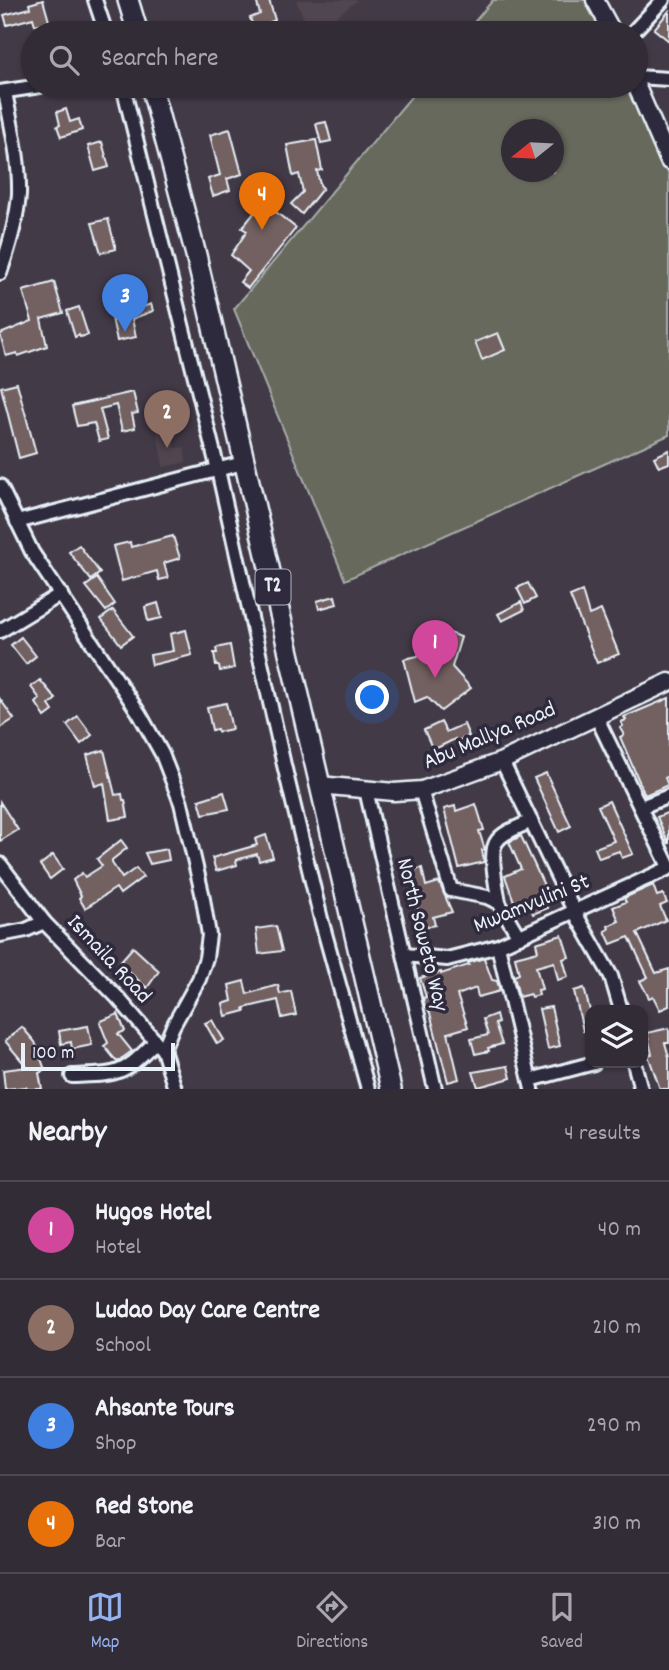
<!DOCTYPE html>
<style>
:root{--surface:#322c36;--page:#3d3842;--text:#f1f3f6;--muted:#a8a7ad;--line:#4d4851;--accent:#95b2f1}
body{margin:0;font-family:Dekko,sans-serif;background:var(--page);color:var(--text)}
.controls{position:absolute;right:21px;bottom:21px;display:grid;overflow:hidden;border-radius:14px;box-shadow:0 2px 5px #0004}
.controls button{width:63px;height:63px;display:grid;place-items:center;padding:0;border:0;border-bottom:2px solid var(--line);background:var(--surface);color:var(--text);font:35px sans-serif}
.compass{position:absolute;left:501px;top:119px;width:63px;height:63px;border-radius:50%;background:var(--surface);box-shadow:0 2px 5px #0004;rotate:252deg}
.scale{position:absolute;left:21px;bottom:18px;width:154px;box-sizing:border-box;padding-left:7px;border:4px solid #e8f1f8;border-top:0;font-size:19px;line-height:24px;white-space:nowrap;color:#e8f1f8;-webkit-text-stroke:5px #2f2a3d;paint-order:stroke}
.you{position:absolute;left:373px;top:698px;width:24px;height:24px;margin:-18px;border:5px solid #fff;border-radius:50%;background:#1a73e8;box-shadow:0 0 0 10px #1a73e833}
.badge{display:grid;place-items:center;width:46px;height:46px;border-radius:50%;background:var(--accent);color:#fff;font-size:23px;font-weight:700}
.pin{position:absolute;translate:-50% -58px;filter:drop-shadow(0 2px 4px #0008)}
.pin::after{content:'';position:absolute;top:37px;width:24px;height:21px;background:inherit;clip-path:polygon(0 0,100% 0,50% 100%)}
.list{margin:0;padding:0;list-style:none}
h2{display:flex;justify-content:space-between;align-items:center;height:91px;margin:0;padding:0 28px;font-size:30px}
h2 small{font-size:23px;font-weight:400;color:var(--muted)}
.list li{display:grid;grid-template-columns:46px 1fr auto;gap:21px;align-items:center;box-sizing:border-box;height:98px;padding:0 28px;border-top:2px solid var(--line)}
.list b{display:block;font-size:26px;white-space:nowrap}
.list p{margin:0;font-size:23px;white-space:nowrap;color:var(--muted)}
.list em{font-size:23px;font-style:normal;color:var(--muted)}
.icon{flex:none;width:38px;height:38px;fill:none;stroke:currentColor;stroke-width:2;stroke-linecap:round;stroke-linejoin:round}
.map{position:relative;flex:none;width:669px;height:1089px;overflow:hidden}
.search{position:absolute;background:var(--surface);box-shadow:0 2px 5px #0004;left:21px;right:21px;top:21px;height:77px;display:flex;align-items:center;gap:18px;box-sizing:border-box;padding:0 24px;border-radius:38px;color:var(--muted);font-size:26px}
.sheet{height:483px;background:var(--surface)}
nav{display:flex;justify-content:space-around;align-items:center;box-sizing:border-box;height:98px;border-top:2px solid var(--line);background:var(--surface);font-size:19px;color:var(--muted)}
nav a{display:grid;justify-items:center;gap:4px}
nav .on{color:var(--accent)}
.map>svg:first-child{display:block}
</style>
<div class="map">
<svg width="669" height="1089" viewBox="0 0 669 1089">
<rect width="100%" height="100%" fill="#433a48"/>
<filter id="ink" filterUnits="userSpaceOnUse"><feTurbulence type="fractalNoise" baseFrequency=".0143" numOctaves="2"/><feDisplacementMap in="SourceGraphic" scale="14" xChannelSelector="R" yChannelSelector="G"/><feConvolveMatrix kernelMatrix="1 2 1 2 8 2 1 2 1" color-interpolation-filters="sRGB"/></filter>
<g filter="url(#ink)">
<g fill="#51454f">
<path d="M296,0H358L315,33H310Z"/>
<path d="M171,429L175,448L184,447L186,462L163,467L157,432Z"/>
</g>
<g fill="#66695b" stroke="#a7adaa" stroke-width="2" fill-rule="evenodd">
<path d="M493,0H586L606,33H465Z"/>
<path d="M420,86H629L669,175V435L345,580L234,309ZM512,130H554V172H512Z"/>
</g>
<g fill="#736060" stroke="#e8f1f8" stroke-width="2">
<path d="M43,0L51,28L41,31L39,24L35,25L33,18L7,25L4,15L30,8L29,4Z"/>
<path d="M256,0H269L275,20L268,23L270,29L259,33H256L250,18L260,14Z"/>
<path d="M669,11V41L654,29Z"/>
<path d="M66,109L70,122L79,119L82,130L61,137L57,126L60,125L57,112Z"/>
<path d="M326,122L331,141L321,143L316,124Z"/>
<path d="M230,129L242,174L227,179L230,190L213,196L208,179L220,175L210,135Z"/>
<path d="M316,140L322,170L317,171L320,185L323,188L302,214L291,204L303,192L299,174L293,176L287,145Z"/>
<path d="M102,142L109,167L95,171L88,146Z"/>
<path d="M263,202L296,228L248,288L240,282L249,271L231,255L247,231L242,228Z"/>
<path d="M108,219L116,249L101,253L92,223Z"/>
<path d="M54,282L63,313L41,319L47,346L18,356L17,353L6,356L0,334L32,321L23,291Z"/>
<path d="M151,304L153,311L132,319L136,337L117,341L110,309L127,305L128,312Z"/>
<path d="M79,307L88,335L80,337L79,335L75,337L67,311Z"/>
<path d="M498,333L505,350L482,360L475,342Z"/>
<path d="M17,383L36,453L19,458L1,387Z"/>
<path d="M133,392L138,413L132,414L135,428L122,431L116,405L100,409L108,439L99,441L94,423L77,426L72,406Z"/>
<path d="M669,450V463L659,467L654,457Z"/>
<path d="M173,536L180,558L164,563L168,578L159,580L157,571L122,581L113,546L130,542L131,547Z"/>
<path d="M79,545L100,573L91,580L69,552Z"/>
<path d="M97,578L115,604L106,611L86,586Z"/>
<path d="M528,583L536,598L525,604L517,588Z"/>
<path d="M582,591L589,615L601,610L619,654L597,663L570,596Z"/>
<path d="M335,596L337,604L319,609L317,601Z"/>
<path d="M521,602L524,610L502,621L498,614Z"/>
<path d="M158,603L162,618L148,621L145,607Z"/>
<path d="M113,610L133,636L121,645L101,619Z"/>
<path d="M430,626L461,637L452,667L471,688L441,711L427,697L415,702L404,659L418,656Z"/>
<path d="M186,630L192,655L152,665L150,655L173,651L170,634Z"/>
<path d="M21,637L36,656L26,664L11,645Z"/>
<path d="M230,645L234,668L220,671L219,666H216L214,653H217L216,648Z"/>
<path d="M40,680L56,699L49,705L53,711L45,717L36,703L40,699L31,687Z"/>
<path d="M669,698V776L665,778L668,785L645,795L620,737L624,735L620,728L623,726L621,722L626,720L624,717Z"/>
<path d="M0,699L14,719L0,728Z"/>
<path d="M226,703L232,729L218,732L217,729L212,730L207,707Z"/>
<path d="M78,716L92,735L81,744L67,725Z"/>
<path d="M441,722L446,732L464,724L469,736L456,742L455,739L433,750L424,730Z"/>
<path d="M104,750L115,795L122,794L123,800H125L128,817L110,820L104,783L95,786L87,755Z"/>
<path d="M546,773L571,826L559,832L534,778Z"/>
<path d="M224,792L229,809L203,814L199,800Z"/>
<path d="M609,801L633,854L622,858L619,851L599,858L595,848L614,841L598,806Z"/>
<path d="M0,802L18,830L0,841Z"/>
<path d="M476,804L484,830L479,831L485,850H482L484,862L459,868L444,809L455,806L456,811Z"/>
<path d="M669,812V844L657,817Z"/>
<path d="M266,835L273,857L259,861L257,854L236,860L237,865L216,871L212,858L257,845L255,839Z"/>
<path d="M521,836L548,894L543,896L548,908L533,914L531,908L518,913L505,876L521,869L509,842Z"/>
<path d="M121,840L127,848L112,860V863L122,878L136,868L143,877L120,894L116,888L85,908L79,898L81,896L73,880L82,873L85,877L102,866L97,859Z"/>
<path d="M167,849L169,860L150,864L145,853Z"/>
<path d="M53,855L63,869L50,879L40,865Z"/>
<path d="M422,868L426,886L439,882L452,912L433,917L435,925L422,928L409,871Z"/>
<path d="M653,885L657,896L663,894L667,903L660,906L666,920L637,933L656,973L669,969V1006L660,1010L653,996L649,998L640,981L648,977L629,937L611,944L605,931L609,929L608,926L619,921L613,907L626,902L624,898Z"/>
<path d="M276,926L282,951L259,954L256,929Z"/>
<path d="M562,935L569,957L563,959L568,977L558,980L554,962L536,967L542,989L538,990L539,995L531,997L530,994L519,997L514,976L519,974L515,957L538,951L536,943Z"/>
<path d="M133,947L159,971L147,988L119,963Z"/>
<path d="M484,958L492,980L497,981L500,991L478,997L476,988L457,995L468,1027L448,1033L459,1079L448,1082L430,1013L427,1007H425L423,998L426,997L420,978L441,972V974L469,965L468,963Z"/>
<path d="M244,981L247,994L278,985L280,994L291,991L296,1015L282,1018L278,1000L244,1008L245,1011L226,1016L223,1004L232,1001L229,985Z"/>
<path d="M584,988L590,1011V1029L583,1031L574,991Z"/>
<path d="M551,1007L560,1046L548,1049L539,1009Z"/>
<path d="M118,1014L125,1031L118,1034L132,1051L117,1062L104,1046L108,1043L100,1023L101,1021Z"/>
<path d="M496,1014L498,1023L495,1024L502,1044L488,1048L489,1051L475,1054L471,1039L488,1035L483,1019Z"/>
<path d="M212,1020L224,1040L217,1044L205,1023Z"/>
<path d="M88,1026L92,1045L72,1049L71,1042L61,1044L59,1031Z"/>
<path d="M22,1027L35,1042L45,1070L39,1073L42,1089H27L26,1087L5,1089L3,1070L27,1067L5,1041Z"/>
<path d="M669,1028V1043H665L669,1057V1089H660L648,1055L652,1054L647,1033Z"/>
<path d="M508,1066L511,1078L478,1087L473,1072Z"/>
</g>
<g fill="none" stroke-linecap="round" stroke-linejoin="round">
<defs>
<g id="minor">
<path d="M95,0L106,33"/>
<path d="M632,33L663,0"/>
<path d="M636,77L669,79"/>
<path d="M123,86L218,470L284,765L321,919L368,1089"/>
<path d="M0,92L40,86"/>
<path d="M0,273C9,247 17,221 19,194C20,160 11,125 5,92"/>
<path d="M0,486L32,552L139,713L162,754L181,803L202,893L209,935L206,958L199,979L173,1026L163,1050"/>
<path d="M17,522L243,463"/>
<path d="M0,631L61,594"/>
<path d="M596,716L669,867"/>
<path d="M502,761L575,913L611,976L621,1010"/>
<path d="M366,790L435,1089"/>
<path d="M421,790L451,890L487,897L499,903L519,937"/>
<path d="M641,807L669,796"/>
<path d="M0,864L44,922L118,998L163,1050L175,1089"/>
<path d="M499,903C497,888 488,852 497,841C504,831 520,827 531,821"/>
<path d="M0,935L26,930L44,922"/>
<path d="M498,946L532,1089"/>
<path d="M405,955L447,959L498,946L669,868"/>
<path d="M634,1063L641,1089"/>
<path d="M72,1076C120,1074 121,1076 155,1042"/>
<path d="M530,1080L594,1063"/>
</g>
<g id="secondary">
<path d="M595,0L613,33"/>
<path d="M636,85L669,161"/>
<path d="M319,785L394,792L422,790L502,761L669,682"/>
</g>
<g id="trunk">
<path d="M128,0L138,33"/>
<path d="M151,86L196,255L391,1089"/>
</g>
</defs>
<use href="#minor" stroke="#e8f1f8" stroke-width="18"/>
<use href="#secondary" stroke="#e8f1f8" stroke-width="21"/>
<use href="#trunk" stroke="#e8f1f8" stroke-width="24"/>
<use href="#minor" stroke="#2f2a3d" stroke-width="12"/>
<use href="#secondary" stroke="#2f2a3d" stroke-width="16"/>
<use href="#trunk" stroke="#2f2a3d" stroke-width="19"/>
</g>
</g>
<g text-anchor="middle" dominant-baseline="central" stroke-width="7" stroke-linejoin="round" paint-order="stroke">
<rect fill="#2f2a3d" stroke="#b0b5c0" stroke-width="2" x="255.5" y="569.5" width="35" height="35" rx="5"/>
<g font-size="21" font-weight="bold" fill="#e8f1f8">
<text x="273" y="587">T2</text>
</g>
<g font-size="23" fill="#e8f1f8" stroke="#2f2a3d">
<text transform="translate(490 737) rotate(-23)">Abu Mallya Road</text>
<text transform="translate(532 905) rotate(-22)">Mwamvulini St</text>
<text transform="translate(421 935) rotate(76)">North Soweto Way</text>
<text transform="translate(108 960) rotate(47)">Ismaila Road</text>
</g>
</g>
</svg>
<div class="controls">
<button><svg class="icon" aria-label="layers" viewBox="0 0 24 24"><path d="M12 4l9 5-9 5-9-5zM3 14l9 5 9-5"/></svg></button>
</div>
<svg class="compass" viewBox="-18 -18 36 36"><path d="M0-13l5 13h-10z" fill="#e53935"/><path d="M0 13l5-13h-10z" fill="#a8a7ad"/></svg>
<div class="scale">100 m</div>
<div class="you"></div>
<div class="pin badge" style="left:435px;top:678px;background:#d1479c">1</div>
<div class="pin badge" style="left:167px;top:448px;background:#8d6e63">2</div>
<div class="pin badge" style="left:125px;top:332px;background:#3f7fe0">3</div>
<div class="pin badge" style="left:262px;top:230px;background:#e8710a">4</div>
<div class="search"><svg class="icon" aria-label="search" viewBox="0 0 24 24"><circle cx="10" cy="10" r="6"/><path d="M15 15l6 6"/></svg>Search here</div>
</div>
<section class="sheet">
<h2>Nearby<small>4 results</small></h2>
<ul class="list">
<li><span class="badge" style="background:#d1479c">1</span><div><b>Hugos Hotel</b><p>Hotel</p></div><em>40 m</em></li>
<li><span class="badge" style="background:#8d6e63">2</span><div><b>Ludao Day Care Centre</b><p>School</p></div><em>210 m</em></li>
<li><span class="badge" style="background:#3f7fe0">3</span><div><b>Ahsante Tours</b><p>Shop</p></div><em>290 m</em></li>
<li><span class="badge" style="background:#e8710a">4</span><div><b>Red Stone</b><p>Bar</p></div><em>310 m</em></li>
</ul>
</section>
<nav>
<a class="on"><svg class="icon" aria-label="map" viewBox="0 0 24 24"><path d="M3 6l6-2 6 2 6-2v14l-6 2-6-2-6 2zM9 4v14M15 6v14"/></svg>Map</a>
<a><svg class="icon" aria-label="directions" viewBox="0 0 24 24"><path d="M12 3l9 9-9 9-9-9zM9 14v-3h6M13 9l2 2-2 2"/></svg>Directions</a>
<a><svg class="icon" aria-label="saved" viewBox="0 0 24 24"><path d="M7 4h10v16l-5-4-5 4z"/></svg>Saved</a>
</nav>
